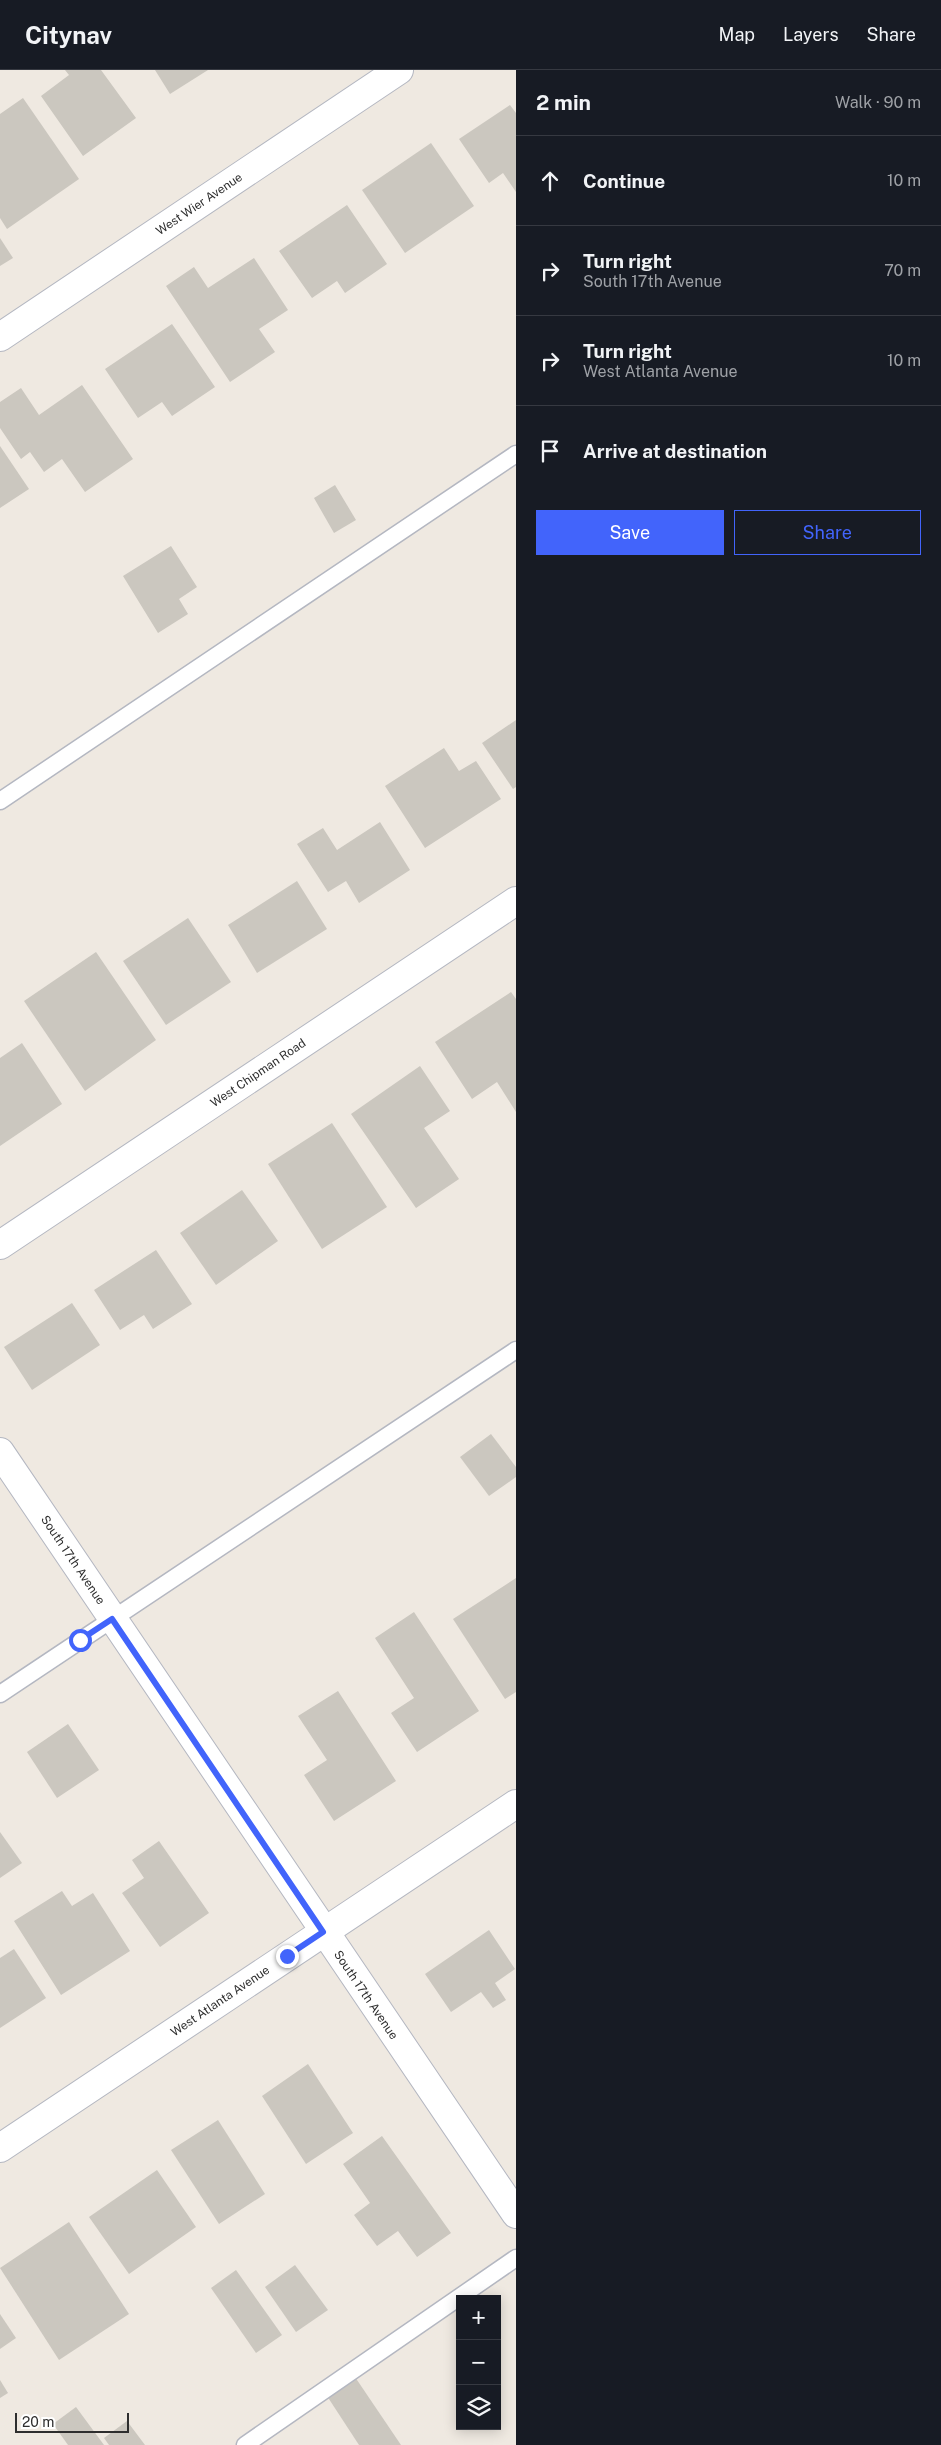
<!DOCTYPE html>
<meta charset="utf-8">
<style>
:root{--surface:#171b24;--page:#242831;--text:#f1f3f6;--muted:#9ea1a6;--line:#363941;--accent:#4264fb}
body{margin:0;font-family:"Public Sans",sans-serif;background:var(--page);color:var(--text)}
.controls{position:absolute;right:15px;bottom:15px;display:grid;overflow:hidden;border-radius:0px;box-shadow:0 2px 12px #0003}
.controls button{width:45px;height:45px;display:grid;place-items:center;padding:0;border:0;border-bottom:1px solid var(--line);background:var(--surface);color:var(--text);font:25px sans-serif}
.scale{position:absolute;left:15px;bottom:12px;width:114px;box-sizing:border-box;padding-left:5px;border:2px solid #2e2e2e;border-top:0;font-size:14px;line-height:18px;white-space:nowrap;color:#2e2e2e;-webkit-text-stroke:4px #fff;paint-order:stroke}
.stop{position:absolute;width:15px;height:15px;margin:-11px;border:4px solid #4264fb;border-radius:50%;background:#fff}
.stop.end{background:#4264fb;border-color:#fff;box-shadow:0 1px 5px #0008}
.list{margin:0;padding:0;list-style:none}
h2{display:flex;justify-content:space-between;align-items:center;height:65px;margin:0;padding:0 20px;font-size:21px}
h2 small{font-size:16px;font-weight:400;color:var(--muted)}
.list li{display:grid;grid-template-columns:32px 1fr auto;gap:15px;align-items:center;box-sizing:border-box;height:90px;padding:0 20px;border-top:1px solid var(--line)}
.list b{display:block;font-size:19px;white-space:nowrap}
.list p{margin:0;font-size:16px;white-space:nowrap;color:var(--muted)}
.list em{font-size:16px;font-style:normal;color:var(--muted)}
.actions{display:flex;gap:10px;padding:15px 20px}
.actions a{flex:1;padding:11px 0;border:1px solid var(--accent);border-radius:0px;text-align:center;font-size:18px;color:var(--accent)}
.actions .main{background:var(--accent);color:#fff}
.icon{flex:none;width:28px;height:28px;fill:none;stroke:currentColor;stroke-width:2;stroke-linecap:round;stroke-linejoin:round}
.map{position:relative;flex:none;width:516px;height:2375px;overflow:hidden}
header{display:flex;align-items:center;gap:30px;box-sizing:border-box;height:70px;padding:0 25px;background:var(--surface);border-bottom:1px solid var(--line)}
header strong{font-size:24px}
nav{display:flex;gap:28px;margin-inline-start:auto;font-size:18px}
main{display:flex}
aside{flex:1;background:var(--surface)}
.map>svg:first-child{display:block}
</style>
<header>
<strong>Citynav</strong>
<nav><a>Map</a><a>Layers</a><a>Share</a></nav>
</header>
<main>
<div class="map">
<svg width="516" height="2375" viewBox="0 0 516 2375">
<rect width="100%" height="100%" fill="#efe9e1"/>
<g fill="#cbc7bf">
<path d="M65,0H101L136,48L83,86L41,26L69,5Z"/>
<path d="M155,0H208L170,24Z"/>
<path d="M23,28L79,109L7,159L0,148V44Z"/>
<path d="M510,35L516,43V122L503,103L489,113L459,69Z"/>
<path d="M431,73L474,136L405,183L362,120Z"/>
<path d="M347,135L387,194L345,223L337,211L312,228L279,181Z"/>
<path d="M0,168L13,188L0,196Z"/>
<path d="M254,188L288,240L259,259L275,282L230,312L166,216L194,197L208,218Z"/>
<path d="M172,254L215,317L172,346L162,332L138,348L105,299Z"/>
<path d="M82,315L133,389L85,422L62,389L44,402L30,382L21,389L0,358V332L21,318L39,345Z"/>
<path d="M0,376L29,419L0,438Z"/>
<path d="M335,415L356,450L334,463L314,428Z"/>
<path d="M171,476L197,517L179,529L188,544L158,563L123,506Z"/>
<path d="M516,650V717L513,719L482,673Z"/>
<path d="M444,678L459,701L476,691L501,729L425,778L385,716Z"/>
<path d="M380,752L410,800L359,833L346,811L328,822L297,774L323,758L337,780Z"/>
<path d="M297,811L327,859L257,903L228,855Z"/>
<path d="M188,848L231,912L166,955L123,891Z"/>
<path d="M96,882L156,970L85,1021L24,931Z"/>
<path d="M511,922L516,929V1042L497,1012L472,1029L435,972Z"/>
<path d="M22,973L62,1034L0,1076V988Z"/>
<path d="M420,996L450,1041L424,1058L459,1109L416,1138L351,1044Z"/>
<path d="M332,1053L387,1137L322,1179L268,1094Z"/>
<path d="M242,1120L278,1171L216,1215L180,1163Z"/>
<path d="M156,1180L192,1234L153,1259L144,1245L120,1260L94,1220Z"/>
<path d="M72,1233L100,1275L32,1320L4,1277Z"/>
<path d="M491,1364L516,1397V1407L489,1426L460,1387Z"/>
<path d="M516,1508V1622L505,1629L453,1549Z"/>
<path d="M414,1542L479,1641L417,1682L391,1643L414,1628L375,1568Z"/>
<path d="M338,1621L396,1711L334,1751L304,1705L327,1690L298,1646Z"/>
<path d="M68,1654L99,1700L57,1728L27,1682Z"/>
<path d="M0,1762L22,1793L0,1808Z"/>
<path d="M159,1771L209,1843L160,1877L122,1823L144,1808L132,1790Z"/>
<path d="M62,1821L72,1836L93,1823L130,1881L61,1925L14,1851Z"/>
<path d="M489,1860L515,1899L495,1913L506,1930L493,1938L481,1922L451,1942L425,1904Z"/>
<path d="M14,1879L46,1928L0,1958V1888Z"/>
<path d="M308,1994L353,2063L306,2094L262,2026Z"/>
<path d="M218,2050L265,2124L219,2154L171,2080Z"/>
<path d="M382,2066L451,2163L417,2187L398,2161L377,2176L354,2145L370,2133L343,2094Z"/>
<path d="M157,2100L196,2157L129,2204L89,2147Z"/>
<path d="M69,2152L129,2244L59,2290L0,2198Z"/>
<path d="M295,2195L328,2240L296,2262L265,2217Z"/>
<path d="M236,2200L282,2265L256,2283L211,2218Z"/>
<path d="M0,2244L16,2268L0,2279Z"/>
<path d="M355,2307L401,2375H359L327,2326Z"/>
<path d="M0,2310L8,2323L0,2328Z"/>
<path d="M76,2337L104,2375H68L53,2354Z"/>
<path d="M127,2351L145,2375H109L104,2368Z"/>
</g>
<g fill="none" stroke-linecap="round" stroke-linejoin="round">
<defs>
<g id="service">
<path d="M0,731L516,384"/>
<path d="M0,1624L516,1280"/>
<path d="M245,2375L516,2188"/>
</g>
<g id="minor">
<path d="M0,267L399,0"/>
<path d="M0,1175L516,831"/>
<path d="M0,1382L516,2144"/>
<path d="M0,2078L516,1734"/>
</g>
</defs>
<use href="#service" stroke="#b4b7c1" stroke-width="19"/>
<use href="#minor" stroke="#b4b7c1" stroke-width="30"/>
<use href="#service" stroke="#fff" stroke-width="16"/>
<use href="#minor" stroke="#fff" stroke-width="28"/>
</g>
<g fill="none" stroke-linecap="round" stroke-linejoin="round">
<path stroke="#4264fb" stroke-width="6" d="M80,1570L112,1549L323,1862L287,1886"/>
</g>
<g text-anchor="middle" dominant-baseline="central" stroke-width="4" stroke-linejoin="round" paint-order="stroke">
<g font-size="12" fill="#2e2e2e" stroke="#fff">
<text transform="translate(199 134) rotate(-34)">West Wier Avenue</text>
<text transform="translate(258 1003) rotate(-34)">West Chipman Road</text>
<text transform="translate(73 1490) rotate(56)">South 17th Avenue</text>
<text transform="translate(366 1925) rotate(56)">South 17th Avenue</text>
<text transform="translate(220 1931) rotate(-34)">West Atlanta Avenue</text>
</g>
</g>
</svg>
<div class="controls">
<button>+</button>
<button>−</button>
<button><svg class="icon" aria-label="layers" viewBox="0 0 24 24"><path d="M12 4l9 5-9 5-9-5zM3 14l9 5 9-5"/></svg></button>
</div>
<div class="scale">20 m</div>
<div class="stop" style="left:80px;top:1570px"></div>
<div class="stop end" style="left:287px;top:1886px"></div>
</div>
<aside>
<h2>2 min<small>Walk · 90 m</small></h2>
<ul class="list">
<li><svg class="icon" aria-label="ahead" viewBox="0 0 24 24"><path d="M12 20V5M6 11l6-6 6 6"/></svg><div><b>Continue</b></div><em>10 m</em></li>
<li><svg class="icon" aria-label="right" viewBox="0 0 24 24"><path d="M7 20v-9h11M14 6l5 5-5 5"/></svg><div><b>Turn right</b><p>South 17th Avenue</p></div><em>70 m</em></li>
<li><svg class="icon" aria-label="right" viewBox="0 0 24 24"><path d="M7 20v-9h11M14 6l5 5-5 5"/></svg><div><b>Turn right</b><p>West Atlanta Avenue</p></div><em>10 m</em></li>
<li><svg class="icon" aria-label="arrive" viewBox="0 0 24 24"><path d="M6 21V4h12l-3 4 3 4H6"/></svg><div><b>Arrive at destination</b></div></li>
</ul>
<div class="actions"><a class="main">Save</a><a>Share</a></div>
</aside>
</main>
